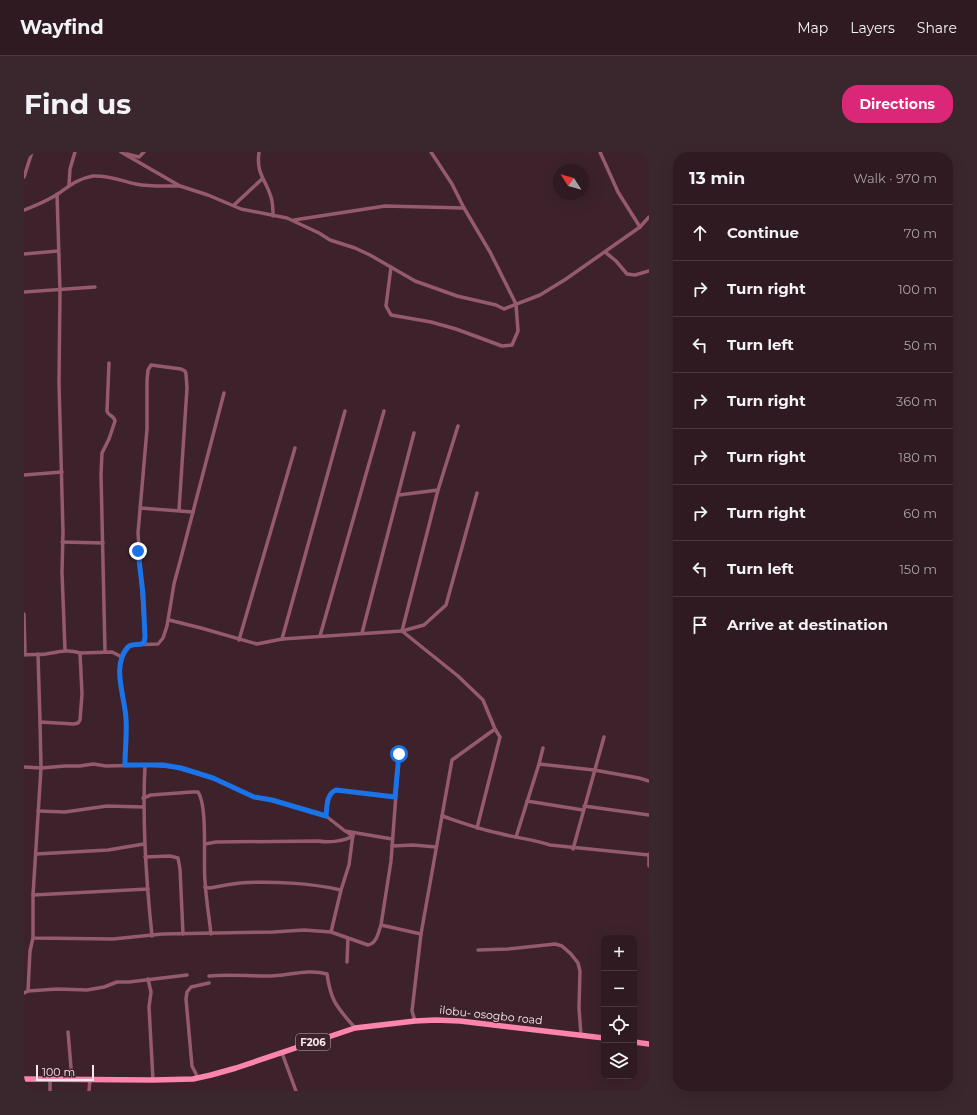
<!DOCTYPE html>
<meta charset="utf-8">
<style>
:root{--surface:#2e1a20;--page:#3a272d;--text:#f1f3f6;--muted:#a7a1a5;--line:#49383e;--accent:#db2777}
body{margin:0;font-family:Montserrat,sans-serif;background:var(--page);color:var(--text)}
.controls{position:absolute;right:12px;bottom:12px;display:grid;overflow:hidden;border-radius:8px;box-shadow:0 4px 16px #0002}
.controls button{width:36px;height:36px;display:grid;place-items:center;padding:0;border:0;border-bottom:1px solid var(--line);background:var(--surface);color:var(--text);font:20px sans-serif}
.compass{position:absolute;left:529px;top:12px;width:36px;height:36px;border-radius:50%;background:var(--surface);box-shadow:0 4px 16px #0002;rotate:306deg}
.scale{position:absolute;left:12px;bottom:10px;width:58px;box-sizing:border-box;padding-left:4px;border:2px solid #fae8ec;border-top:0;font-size:11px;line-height:14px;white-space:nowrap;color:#fae8ec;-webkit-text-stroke:3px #3d222b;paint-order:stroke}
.stop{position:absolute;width:12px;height:12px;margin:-9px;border:3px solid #1a73e8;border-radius:50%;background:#fff}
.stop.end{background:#1a73e8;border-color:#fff;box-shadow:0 1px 4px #0008}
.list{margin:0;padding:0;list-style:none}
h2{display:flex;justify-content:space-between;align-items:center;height:52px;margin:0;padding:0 16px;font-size:17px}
h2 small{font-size:13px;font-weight:400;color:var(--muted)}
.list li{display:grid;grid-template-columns:26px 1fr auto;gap:12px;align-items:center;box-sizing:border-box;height:56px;padding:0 16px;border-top:1px solid var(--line)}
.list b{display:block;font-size:15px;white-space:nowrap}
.list em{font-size:13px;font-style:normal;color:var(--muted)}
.icon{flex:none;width:22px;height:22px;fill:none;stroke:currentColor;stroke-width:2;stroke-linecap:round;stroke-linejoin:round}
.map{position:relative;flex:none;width:625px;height:939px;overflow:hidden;border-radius:16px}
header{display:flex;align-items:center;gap:24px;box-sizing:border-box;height:56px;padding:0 20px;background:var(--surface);border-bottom:1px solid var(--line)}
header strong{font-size:19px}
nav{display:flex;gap:22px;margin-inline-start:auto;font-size:14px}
.intro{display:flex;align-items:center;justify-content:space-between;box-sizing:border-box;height:96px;padding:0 24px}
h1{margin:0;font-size:28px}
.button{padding:10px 18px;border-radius:16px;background:var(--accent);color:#fff;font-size:14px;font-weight:700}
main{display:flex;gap:24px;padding:0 24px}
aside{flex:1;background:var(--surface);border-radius:16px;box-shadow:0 4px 16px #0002}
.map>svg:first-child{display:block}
</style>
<header>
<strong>Wayfind</strong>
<nav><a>Map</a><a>Layers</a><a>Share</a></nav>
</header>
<div class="intro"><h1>Find us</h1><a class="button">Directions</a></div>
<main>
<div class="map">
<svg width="625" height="939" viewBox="0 0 625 939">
<rect width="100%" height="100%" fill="#3d222b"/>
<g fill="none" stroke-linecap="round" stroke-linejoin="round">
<g stroke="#955a6c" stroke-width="3.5">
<path d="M97,0L156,34L184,43L217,57L263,66L295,81L306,88L331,96L346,103L391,129L433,144L472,153L480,157L516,143L542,127L616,75L625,65"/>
<path d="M235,0C232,22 241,26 247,45C249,51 249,57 249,64"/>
<path d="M576,0L594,40L616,75"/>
<path d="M103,2L115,5L120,0"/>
<path d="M0,25L8,0"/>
<path d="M45,33L46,17L51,0"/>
<path d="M33,42L36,138L35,231L39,380L38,420L41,498"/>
<path d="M210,53L238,27"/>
<path d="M0,58C11,54 24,48 34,42C45,34 55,26 69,24C83,23 99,29 112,32C126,35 141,34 155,34"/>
<path d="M270,68L361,54L440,56"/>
<path d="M581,100L592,109L603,122L611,123L625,119"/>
<path d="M0,102L34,99"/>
<path d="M367,115L362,154L367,163L407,170L432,177L478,194L488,193L494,179L492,152L466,100L440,56L428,32L407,0"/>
<path d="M0,140L71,135"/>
<path d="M0,323L38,320"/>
<path d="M375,343L414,338"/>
<path d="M116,356L169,360"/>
<path d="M38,390L79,391"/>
<path d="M0,462L1,502"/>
<path d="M145,468L177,476L233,492L258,487L378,479L400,473L422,453L453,341"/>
<path d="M378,479L434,524L459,548L471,577L476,585L453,676"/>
<path d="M378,479L414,338L434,274"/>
<path d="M338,481L390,281"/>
<path d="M296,484L360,259"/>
<path d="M258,487L321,259"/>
<path d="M215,488L271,296"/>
<path d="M117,492L120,491L121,485L114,381L123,277V229L124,218L127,213L157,217L161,219L162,222L163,236L155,358"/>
<path d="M81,499L77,322L78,301L85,287L91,269C90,263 84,264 83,259L85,211"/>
<path d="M14,502L16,570"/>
<path d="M0,503C7,502 15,503 22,502C34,500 44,497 56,501"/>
<path d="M98,505L88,500L56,501L58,542L56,568L54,571L50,572L16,570L17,616L9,743V786L89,787L138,782L249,780L280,778L307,780L344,793C353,791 354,781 357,773L397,782"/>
<path d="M515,612L519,596"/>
<path d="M101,613C101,598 103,582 102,567C101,547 86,506 106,493L134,492L139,486L143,474L150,432L158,402L200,241"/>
<path d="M121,613C118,670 122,727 128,784"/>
<path d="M0,615L17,616L41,614H56L69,612L82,614L126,613L150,615L189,626L230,645L248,648L294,661L302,664L321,679L368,687"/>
<path d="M119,646L127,643L168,640H174C184,654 179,710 181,729C182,747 185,764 187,782"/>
<path d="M503,649L559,658"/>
<path d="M560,654L625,663"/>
<path d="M14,659L41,660L83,654L119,655"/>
<path d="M302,664C303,656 302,641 312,638L371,645"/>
<path d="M418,664L428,608L471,577"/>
<path d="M492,685L515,612L570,618L615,626L625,629"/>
<path d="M181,692L192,690L295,689C304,691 321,689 329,684L323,680"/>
<path d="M368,694L389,693L412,695"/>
<path d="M549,697L580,585"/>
<path d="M12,702L84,698L120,692"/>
<path d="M625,702V714"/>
<path d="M121,705L146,704L154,706L156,717L159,782"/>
<path d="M181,735L186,736C196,734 206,732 216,731C247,729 287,731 317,738"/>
<path d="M9,743L124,737"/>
<path d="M357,773L367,709L375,602"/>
<path d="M307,780L317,738L325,713L329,682"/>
<path d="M454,798L484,797L531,792L538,794L547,802L554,811L556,819L555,856L557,883"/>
<path d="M323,810L324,786"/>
<path d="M185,824C204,822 222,824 241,824C261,825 283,816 303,822C307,850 313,855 331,876"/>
<path d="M124,827L127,840L125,855L129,928"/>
<path d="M4,839L33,837L63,838L80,835L93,830H105L163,823"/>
<path d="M0,841L4,839L6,799L9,786"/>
<path d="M391,869L388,859L397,782L418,664C436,670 455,677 474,681C491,686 509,687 526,693L625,703"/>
<path d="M44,880L48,927"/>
<path d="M258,901L272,939"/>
<path d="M174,926L168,914L162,847L163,840L167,835L185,831"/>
<path d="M26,927V939"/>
<path d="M65,939L66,927"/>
</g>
<g stroke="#fd84ac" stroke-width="5.5">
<path d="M610,890L625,892"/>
<path d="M0,927L129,928L169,927L187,923L212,916L331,876L391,869L412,868L436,869L580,886"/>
</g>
</g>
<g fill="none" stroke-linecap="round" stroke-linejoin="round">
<path stroke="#1a73e8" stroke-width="5" d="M114,399L119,442L121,485L120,491C114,494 109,491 104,495C87,514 101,544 102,567C103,583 101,598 101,613H139L157,616L189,626L230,645L248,648L302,664C303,656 302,642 312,638L371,645L375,602"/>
</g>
<g text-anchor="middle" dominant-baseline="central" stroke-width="3" stroke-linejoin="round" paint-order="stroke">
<rect fill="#3d222b" stroke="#c1adb2" stroke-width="1" x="272" y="882" width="34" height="16" rx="3"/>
<g font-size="10" font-weight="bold" fill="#fae8ec">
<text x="289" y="890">F206</text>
</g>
<g font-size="11" fill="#fae8ec" stroke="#3d222b">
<text transform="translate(467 863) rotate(6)">ilobu- osogbo road</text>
</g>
</g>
</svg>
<div class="controls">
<button>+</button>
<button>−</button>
<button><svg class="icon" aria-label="locate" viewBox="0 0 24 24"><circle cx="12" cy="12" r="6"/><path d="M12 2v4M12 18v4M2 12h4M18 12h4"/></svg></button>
<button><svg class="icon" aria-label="layers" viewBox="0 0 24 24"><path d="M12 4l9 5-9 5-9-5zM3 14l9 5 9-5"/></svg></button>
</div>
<svg class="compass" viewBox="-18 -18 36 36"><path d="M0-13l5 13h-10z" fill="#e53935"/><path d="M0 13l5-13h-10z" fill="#a7a1a5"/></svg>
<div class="scale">100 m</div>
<div class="stop" style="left:375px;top:602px"></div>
<div class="stop end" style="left:114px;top:399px"></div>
</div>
<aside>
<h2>13 min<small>Walk · 970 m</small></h2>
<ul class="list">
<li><svg class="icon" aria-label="ahead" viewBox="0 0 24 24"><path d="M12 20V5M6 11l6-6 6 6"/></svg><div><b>Continue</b></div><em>70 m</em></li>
<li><svg class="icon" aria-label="right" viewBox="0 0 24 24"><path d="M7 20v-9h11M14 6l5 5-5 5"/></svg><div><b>Turn right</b></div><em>100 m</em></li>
<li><svg class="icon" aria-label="left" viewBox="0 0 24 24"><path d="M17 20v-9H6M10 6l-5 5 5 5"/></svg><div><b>Turn left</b></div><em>50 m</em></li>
<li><svg class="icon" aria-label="right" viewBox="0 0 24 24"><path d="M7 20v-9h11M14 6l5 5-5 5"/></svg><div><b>Turn right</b></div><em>360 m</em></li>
<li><svg class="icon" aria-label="right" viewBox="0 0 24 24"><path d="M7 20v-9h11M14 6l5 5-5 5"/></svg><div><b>Turn right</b></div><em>180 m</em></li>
<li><svg class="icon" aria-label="right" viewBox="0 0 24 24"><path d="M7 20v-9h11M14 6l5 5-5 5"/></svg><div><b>Turn right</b></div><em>60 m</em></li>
<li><svg class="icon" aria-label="left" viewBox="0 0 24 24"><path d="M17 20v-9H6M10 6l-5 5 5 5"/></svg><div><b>Turn left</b></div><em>150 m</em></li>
<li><svg class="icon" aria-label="arrive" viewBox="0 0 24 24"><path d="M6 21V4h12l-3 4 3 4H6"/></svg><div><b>Arrive at destination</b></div></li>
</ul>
</aside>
</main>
